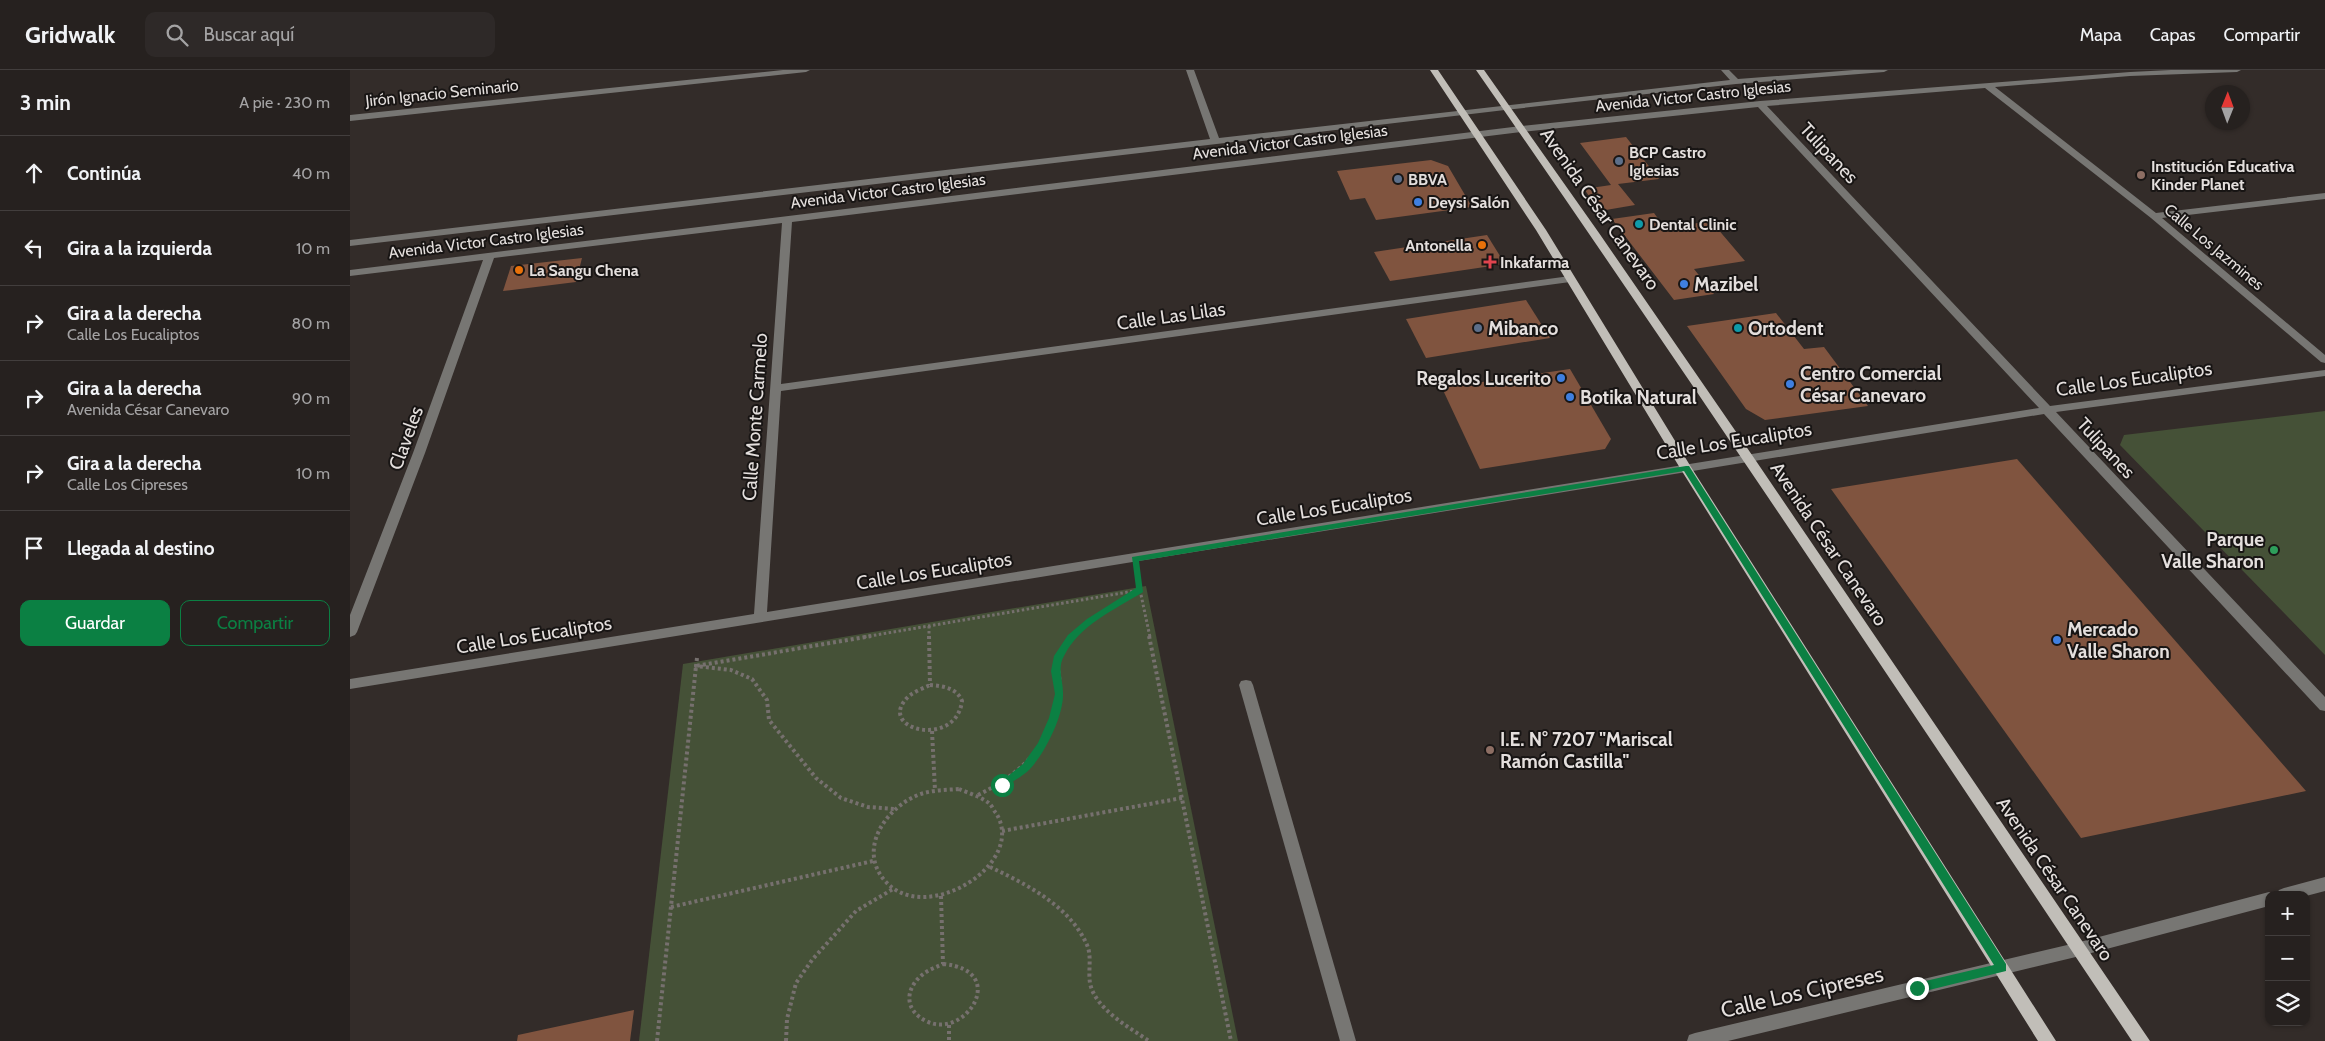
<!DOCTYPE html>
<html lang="es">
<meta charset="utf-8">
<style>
:root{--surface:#26211f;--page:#2e2928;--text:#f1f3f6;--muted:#a4a3a4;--line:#423e3d;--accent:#0b8043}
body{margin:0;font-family:Cabin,sans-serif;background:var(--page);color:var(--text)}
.controls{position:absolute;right:15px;bottom:15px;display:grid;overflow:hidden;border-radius:10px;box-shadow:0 1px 4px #0004}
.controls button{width:45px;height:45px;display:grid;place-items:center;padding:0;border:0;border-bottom:1px solid var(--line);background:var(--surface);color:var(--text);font:25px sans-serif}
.compass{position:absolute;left:1855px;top:15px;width:45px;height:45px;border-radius:50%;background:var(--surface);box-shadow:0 1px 4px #0004;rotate:1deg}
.stop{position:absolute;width:15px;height:15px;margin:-11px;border:4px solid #0b8043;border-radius:50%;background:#fff}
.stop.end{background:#0b8043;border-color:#fff;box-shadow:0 1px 5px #0008}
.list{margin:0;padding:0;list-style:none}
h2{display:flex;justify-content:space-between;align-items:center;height:65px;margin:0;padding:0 20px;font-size:21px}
h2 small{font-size:16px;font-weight:400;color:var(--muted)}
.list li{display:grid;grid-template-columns:32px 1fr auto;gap:15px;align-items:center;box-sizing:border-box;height:75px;padding:0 20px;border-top:1px solid var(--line)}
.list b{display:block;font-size:19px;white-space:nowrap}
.list p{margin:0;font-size:16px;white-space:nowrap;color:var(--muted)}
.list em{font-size:16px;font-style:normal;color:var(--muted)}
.actions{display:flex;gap:10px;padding:15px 20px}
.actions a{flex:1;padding:11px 0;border:1px solid var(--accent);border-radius:10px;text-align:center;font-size:18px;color:var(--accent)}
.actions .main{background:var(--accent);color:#fff}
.icon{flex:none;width:28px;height:28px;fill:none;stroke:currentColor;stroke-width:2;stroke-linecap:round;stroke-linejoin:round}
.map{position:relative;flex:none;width:1975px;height:971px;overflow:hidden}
header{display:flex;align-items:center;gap:30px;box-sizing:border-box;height:70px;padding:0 25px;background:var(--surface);border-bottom:1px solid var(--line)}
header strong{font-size:24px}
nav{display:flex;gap:28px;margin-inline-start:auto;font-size:18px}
.search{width:350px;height:45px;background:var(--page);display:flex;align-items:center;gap:12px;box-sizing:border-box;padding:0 18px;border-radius:10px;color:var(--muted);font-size:19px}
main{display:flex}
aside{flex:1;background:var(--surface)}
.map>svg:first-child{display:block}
</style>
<header>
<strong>Gridwalk</strong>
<div class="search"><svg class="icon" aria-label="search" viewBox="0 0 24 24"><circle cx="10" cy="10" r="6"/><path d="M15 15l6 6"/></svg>Buscar aquí</div>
<nav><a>Mapa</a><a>Capas</a><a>Compartir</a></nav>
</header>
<main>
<aside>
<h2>3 min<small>A pie · 230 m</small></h2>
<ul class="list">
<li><svg class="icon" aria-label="ahead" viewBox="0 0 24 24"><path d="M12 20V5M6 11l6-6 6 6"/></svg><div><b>Continúa</b></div><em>40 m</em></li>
<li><svg class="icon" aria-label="left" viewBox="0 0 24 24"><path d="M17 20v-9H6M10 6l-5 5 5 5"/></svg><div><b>Gira a la izquierda</b></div><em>10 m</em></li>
<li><svg class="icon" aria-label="right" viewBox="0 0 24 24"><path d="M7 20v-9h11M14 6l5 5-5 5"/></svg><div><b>Gira a la derecha</b><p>Calle Los Eucaliptos</p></div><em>80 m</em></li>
<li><svg class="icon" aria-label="right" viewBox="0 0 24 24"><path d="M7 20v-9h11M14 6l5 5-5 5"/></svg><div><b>Gira a la derecha</b><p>Avenida César Canevaro</p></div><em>90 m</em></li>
<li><svg class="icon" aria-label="right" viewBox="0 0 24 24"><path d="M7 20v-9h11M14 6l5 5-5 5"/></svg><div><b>Gira a la derecha</b><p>Calle Los Cipreses</p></div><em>10 m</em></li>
<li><svg class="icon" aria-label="arrive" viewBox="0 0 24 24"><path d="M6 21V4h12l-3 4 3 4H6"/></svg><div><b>Llegada al destino</b></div></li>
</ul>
<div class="actions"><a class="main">Guardar</a><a>Compartir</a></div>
</aside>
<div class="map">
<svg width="1975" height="971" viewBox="0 0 1975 971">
<rect width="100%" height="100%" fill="#332c29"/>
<g fill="#455137">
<path d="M1975,341V585L1770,375L1774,365Z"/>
<path d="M796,516L888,971H289L333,594Z"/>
</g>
<g fill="#80543f">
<path d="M1276,67L1309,109L1268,114L1285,135L1250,141L1234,119L1261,115L1230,73Z"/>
<path d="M1081,90L1098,96L1122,137L1026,150L1015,128L1000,130L987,101Z"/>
<path d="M1304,143L1315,158L1361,151L1395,191L1344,199L1364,224L1324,230L1262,149Z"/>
<path d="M1137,165L1155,194L1040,211L1024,182Z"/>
<path d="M232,188L226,212L153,221L161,196Z"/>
<path d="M1176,230L1200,268L1076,288L1056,249Z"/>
<path d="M1426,243L1454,279L1474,277L1518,336L1415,350L1396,339L1337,256Z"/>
<path d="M1220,299L1261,369L1255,379L1130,399L1092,318Z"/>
<path d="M1667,389L1956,721L1731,768L1481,419Z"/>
<path d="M284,940L280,971H167L168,965Z"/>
</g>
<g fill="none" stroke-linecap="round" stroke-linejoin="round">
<g stroke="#76706e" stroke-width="3" stroke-dasharray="2.5 2.5" stroke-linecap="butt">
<path d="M579,556V567"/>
<path d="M514,567L790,520L800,567"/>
<path d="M723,567L744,548L786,522"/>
</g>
<g stroke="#76706e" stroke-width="4" stroke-dasharray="3 3" stroke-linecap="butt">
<path d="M579,566L580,615"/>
<path d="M799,566L881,971"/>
<path d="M347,588L346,596L381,600L402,609L417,630L419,650L466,708L491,728L518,737L545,739"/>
<path d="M580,615C593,616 607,618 612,631C606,680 523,659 559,626C565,621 574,618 580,615Z"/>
<path d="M582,661L585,720"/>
<path d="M609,719C618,723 632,727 640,734C642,736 644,741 646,743C678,794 576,856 536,812C507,781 534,739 568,725C581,720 595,720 609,719Z"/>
<path d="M628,725C670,704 703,675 709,626C713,595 697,596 724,566"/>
<path d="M652,761L832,728"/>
<path d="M640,797C676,814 720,836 737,875C742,886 738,901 740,913C745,939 779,957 799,971"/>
<path d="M591,826L593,894"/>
<path d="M321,837L523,791"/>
<path d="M593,894C661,900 615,971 576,951C554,940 555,919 572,905C578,900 586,897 593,894Z"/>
<path d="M599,955V971"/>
<path d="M307,971L346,596L521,566"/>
<path d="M436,971L437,949L446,913L462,890L506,841L543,819"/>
</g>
<g fill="#777673" fill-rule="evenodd">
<path d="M433,0H460L456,2L0,51V45Z"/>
<path d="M836,0H844L869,68L1380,10L1371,0H1379L1388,9L1504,0H1538L1534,2L1386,14L1155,40L0,176V170L860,69Z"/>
<path d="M1821,0H1891L1887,2L1780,6L1645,17L1806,143L1975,123V129L1812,148L1975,285V293L1971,292L1801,148L1635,18L1417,36L1700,336L1975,300V306L1706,342L1975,627V641L1970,640L1694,344L0,619V609L404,544L432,153L144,188L75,383L7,562L5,565L0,567V545L63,383L133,190L0,206V200L1171,56L1410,31L1780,2ZM1408,37L1689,338L417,542L431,321L1220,212L1225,209L1220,206L431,314L442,152L1171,62Z"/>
<path d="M896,610L901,611L903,615L1006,971H990L889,615L891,611Z"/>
<path d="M1975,807V821L1956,826L1926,825L1929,820L1934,818Z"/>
<path d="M1919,822L1925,825H1919V836L1730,886L1378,971H1337L1339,965L1345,963L1730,872Z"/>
</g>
<g fill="#c1beb8" fill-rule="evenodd">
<path d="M1080,0H1088L1196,160L1341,397L1706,971H1688L1330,398L1186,160Z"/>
<path d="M1126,0H1134L1249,163L1402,385L1800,971H1782C1565,646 1349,321 1126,0Z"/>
</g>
</g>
<path fill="#0b8043" d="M1336,396H1339L1656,894V901L1567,923L1563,922V915L1567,913L1644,895L1334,401L789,491L793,522C766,539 729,555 714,586C707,598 713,610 713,623C714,645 695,683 680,699C673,706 663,711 655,717L652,719L647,715L673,694L688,673L699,648L705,624L701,601L704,586L718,565L737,549L786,518L782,487Z"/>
<g fill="#5c6f8a" stroke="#181514" stroke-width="2">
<circle cx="1269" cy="91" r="5"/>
<circle cx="1048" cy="109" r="5"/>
<circle cx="1128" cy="258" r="5"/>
</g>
<g fill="#8d6e63" stroke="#181514" stroke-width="2">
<circle cx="1791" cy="105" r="5"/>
<circle cx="1140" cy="680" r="5"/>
</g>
<g fill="#3f7fe0" stroke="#181514" stroke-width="2">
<circle cx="1068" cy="132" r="5"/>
<circle cx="1334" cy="214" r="5"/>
<circle cx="1211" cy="308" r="5"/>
<circle cx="1440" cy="314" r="5"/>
<circle cx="1220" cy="327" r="5"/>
<circle cx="1707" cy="570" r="5"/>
</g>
<g fill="#0f9aa8" stroke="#181514" stroke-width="2">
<circle cx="1289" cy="154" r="5"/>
<circle cx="1388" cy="258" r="5"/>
</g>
<g fill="#e8710a" stroke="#181514" stroke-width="2">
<circle cx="1132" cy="175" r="5"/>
<circle cx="169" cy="200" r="5"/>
</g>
<path fill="#e0444e" stroke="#181514" stroke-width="2" d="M1137.5 184.5h5v5h5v5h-5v5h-5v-5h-5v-5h5z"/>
<circle fill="#2e9e5b" stroke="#181514" stroke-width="2" cx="1924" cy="480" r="5"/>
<g text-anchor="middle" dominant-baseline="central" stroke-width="4" stroke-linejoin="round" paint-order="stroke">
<g font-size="16" fill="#e4dfdd" stroke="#181514">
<text transform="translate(92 23) rotate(-6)">Jirón Ignacio Seminario</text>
<text transform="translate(1343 26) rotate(-6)">Avenida Victor Castro Iglesias</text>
<text transform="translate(940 72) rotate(-7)">Avenida Victor Castro Iglesias</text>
<text transform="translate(538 121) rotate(-7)">Avenida Victor Castro Iglesias</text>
<text transform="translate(136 171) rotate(-7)">Avenida Victor Castro Iglesias</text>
<text transform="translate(1864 177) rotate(40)">Calle Los Jazmines</text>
</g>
<g font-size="16" font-weight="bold" fill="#e4dfdd" stroke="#181514" text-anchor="start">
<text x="1279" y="82">BCP Castro<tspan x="1279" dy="18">Iglesias</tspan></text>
<text x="1801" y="96">Institución Educativa<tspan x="1801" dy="18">Kinder Planet</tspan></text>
<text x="1058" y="109">BBVA</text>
<text x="1078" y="132">Deysi Salón</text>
<text x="1299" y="154">Dental Clinic</text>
<text x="1122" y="175" text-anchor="end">Antonella</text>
<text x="1150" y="192">Inkafarma</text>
<text x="179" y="200">La Sangu Chena</text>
</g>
<g font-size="19" fill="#e4dfdd" stroke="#181514">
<text transform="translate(1479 83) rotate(47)">Tulipanes</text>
<text transform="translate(1250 139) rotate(55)">Avenida César Canevaro</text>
<text transform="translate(821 246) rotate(-8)">Calle Las Lilas</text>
<text transform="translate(1784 309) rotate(-8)">Calle Los Eucaliptos</text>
<text transform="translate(405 347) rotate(-86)">Calle Monte Carmelo</text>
<text transform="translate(56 368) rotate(-70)">Claveles</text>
<text transform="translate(1384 371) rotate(-9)">Calle Los Eucaliptos</text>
<text transform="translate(1756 378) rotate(47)">Tulipanes</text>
<text transform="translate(984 437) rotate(-9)">Calle Los Eucaliptos</text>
<text transform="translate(1479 474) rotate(56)">Avenida César Canevaro</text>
<text transform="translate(584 501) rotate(-9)">Calle Los Eucaliptos</text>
<text transform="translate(184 565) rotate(-9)">Calle Los Eucaliptos</text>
<text transform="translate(1705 809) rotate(56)">Avenida César Canevaro</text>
</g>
<g font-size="19" font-weight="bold" fill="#e4dfdd" stroke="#181514" text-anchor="start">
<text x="1344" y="214">Mazibel</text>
<text x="1138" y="258">Mibanco</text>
<text x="1398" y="258">Ortodent</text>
<text x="1450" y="303">Centro Comercial<tspan x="1450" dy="22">César Canevaro</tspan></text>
<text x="1201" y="308" text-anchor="end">Regalos Lucerito</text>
<text x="1230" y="327">Botika Natural</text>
<text x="1914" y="469" text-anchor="end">Parque<tspan x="1914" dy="22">Valle Sharon</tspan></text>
<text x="1717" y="559">Mercado<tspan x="1717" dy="22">Valle Sharon</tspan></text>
<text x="1150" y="669">I.E. N° 7207 "Mariscal<tspan x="1150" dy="22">Ramón Castilla"</tspan></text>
</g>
<g font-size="22" fill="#e4dfdd" stroke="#181514">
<text transform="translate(1452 922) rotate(-13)">Calle Los Cipreses</text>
</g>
</g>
</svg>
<div class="controls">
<button>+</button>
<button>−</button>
<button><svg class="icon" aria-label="layers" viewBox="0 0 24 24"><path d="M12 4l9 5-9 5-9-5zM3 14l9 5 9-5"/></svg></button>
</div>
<svg class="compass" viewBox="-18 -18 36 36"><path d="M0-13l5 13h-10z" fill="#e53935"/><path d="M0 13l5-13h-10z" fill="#a4a3a4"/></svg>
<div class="stop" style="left:652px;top:715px"></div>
<div class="stop end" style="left:1567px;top:918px"></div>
</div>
</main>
